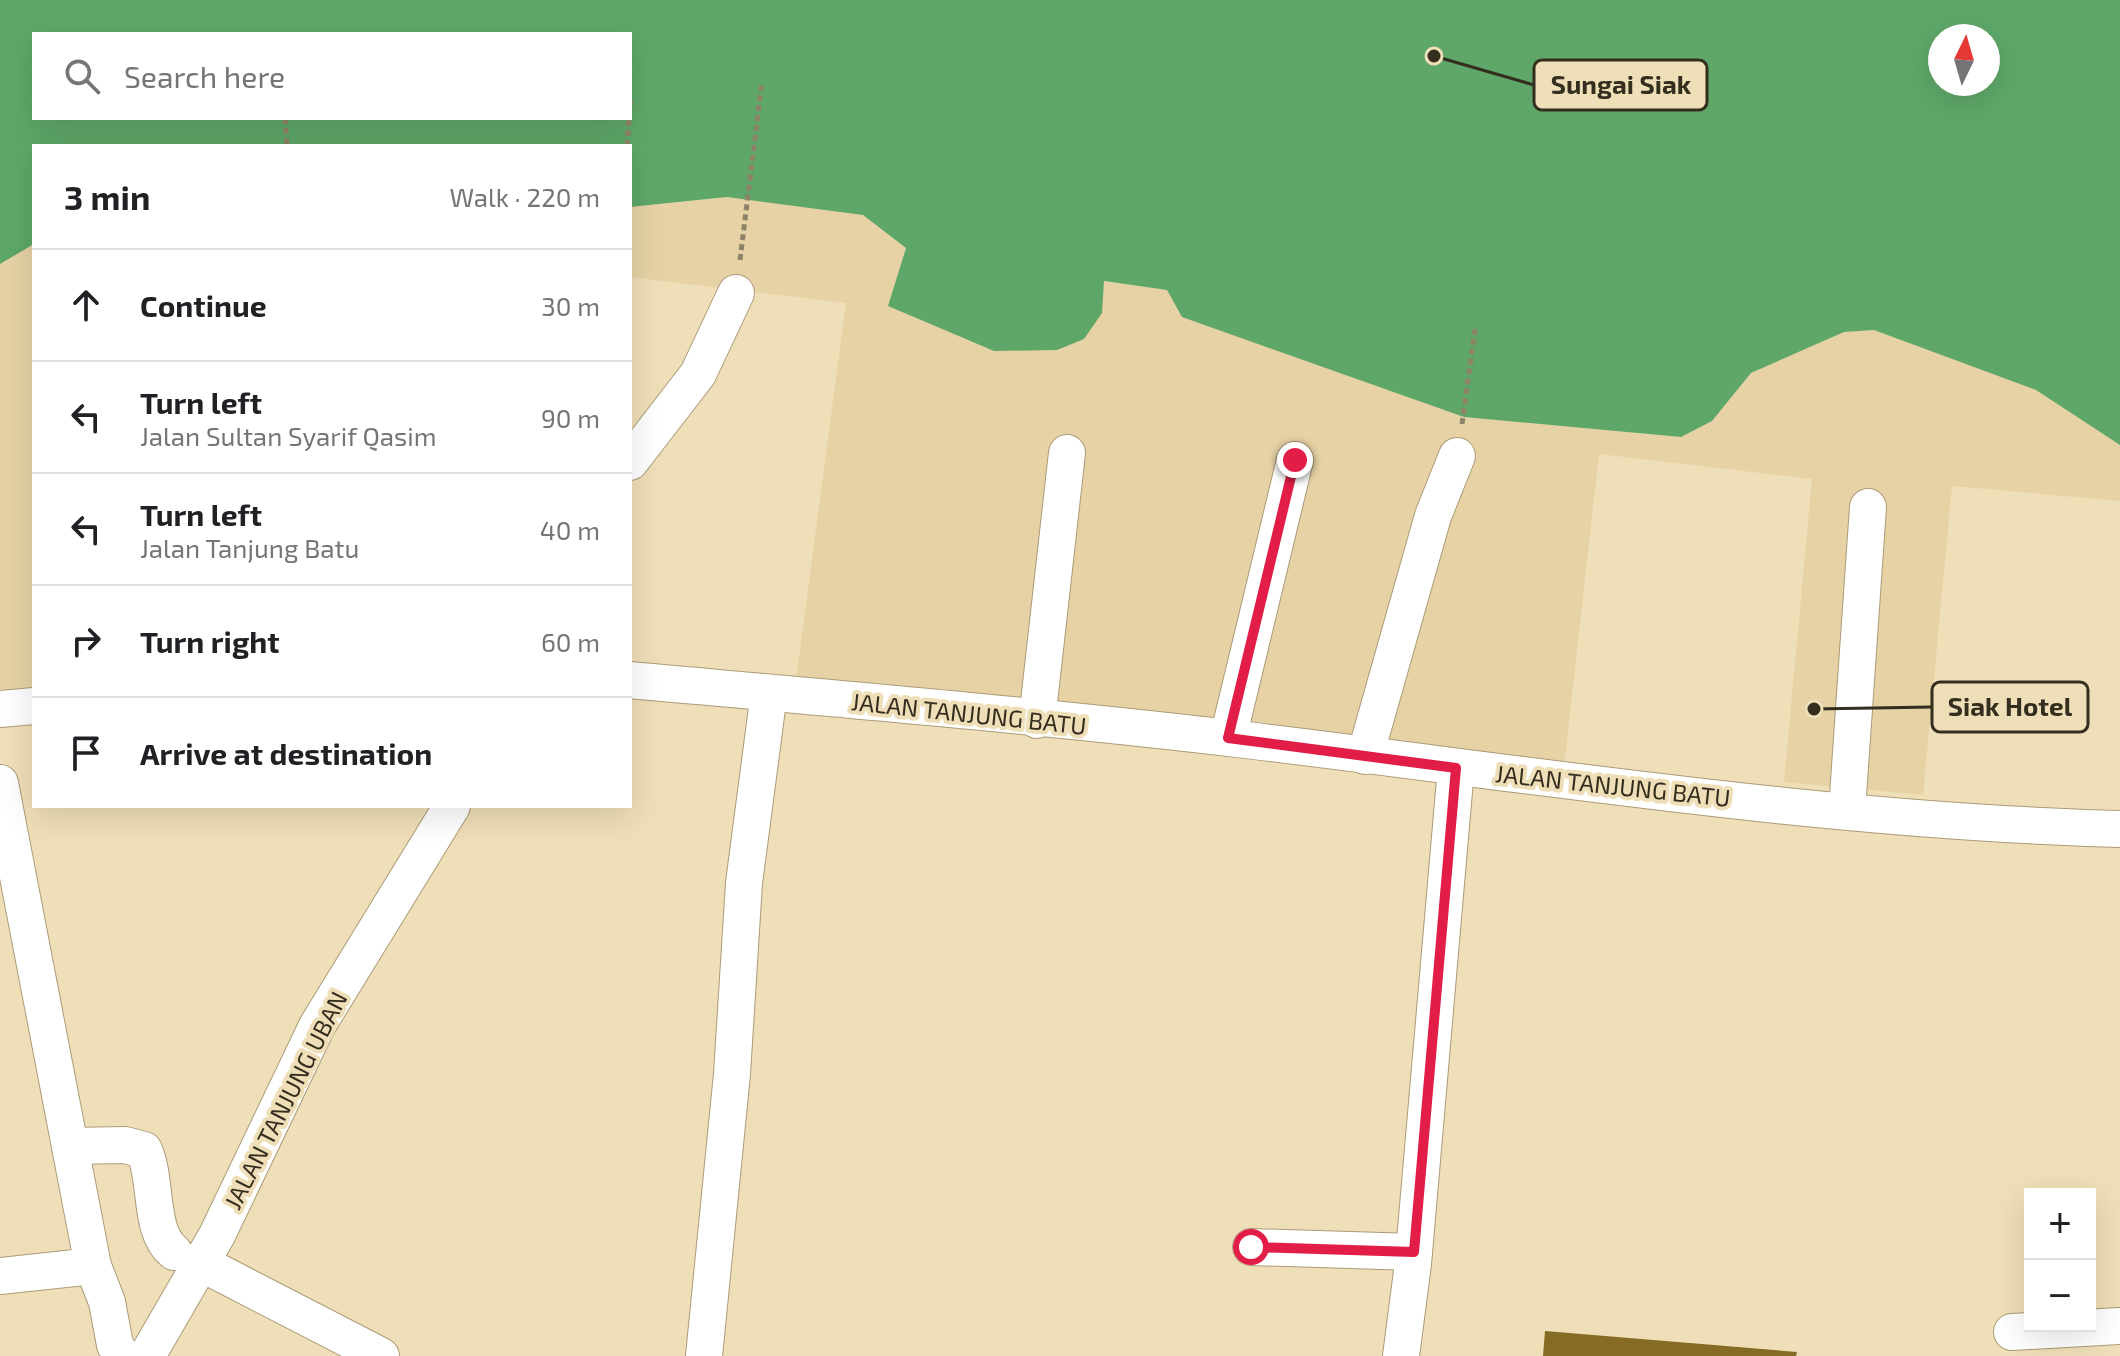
<!DOCTYPE html>
<meta charset="utf-8">
<style>
:root{--surface:#fff;--page:#f2f2f2;--text:#202124;--muted:#757577;--line:#e0e0e0}
body{margin:0;font-family:"Exo 2",sans-serif;background:var(--page);color:var(--text)}
.controls{position:absolute;right:24px;bottom:24px;display:grid;overflow:hidden;border-radius:0px;box-shadow:0 8px 32px #0002}
.controls button{width:72px;height:72px;display:grid;place-items:center;padding:0;border:0;border-bottom:2px solid var(--line);background:var(--surface);color:var(--text);font:40px sans-serif}
.compass{position:absolute;left:1928px;top:24px;width:72px;height:72px;border-radius:50%;background:var(--surface);box-shadow:0 8px 32px #0002;rotate:5deg}
.stop{position:absolute;width:24px;height:24px;margin:-18px;border:6px solid #e11d48;border-radius:50%;background:#fff}
.stop.end{background:#e11d48;border-color:#fff;box-shadow:0 2px 8px #0008}
.list{margin:0;padding:0;list-style:none}
h2{display:flex;justify-content:space-between;align-items:center;height:104px;margin:0;padding:0 32px;font-size:34px}
h2 small{font-size:26px;font-weight:400;color:var(--muted)}
.list li{display:grid;grid-template-columns:52px 1fr auto;gap:24px;align-items:center;box-sizing:border-box;height:112px;padding:0 32px;border-top:2px solid var(--line)}
.list b{display:block;font-size:30px;white-space:nowrap}
.list p{margin:0;font-size:26px;white-space:nowrap;color:var(--muted)}
.list em{font-size:26px;font-style:normal;color:var(--muted)}
.icon{flex:none;width:44px;height:44px;fill:none;stroke:currentColor;stroke-width:2;stroke-linecap:round;stroke-linejoin:round}
.map{position:relative;flex:none;width:2120px;height:1356px;overflow:hidden}
.search{position:absolute;background:var(--surface);box-shadow:0 8px 32px #0002;left:32px;top:32px;width:600px;height:88px;display:flex;align-items:center;gap:20px;box-sizing:border-box;padding:0 28px;border-radius:0px;color:var(--muted);font-size:30px}
.panel{position:absolute;background:var(--surface);box-shadow:0 8px 32px #0002;left:32px;top:144px;width:600px;height:664px;border-radius:0px}
.map>svg:first-child{display:block}
</style>
<div class="map">
<svg width="2120" height="1356" viewBox="0 0 2120 1356">
<rect width="100%" height="100%" fill="#efdfb8"/>
<g fill="#e6d2a5">
<path d="M727,197L864,215L906,248L1102,313L1104,281L1167,290L1464,417L1681,437L1712,421L1751,373L1844,332L1875,330L2036,390L2120,445V501L1952,486L1923,795L1784,782L1812,479L1599,454L1562,784L794,695L846,303L630,277V207Z"/>
<path d="M34,244V710L0,714V264Z"/>
</g>
<path fill="#5ea769" fill-rule="evenodd" d="M0,0H2120V445L2036,390L1874,330L1844,332L1751,373L1712,421L1681,437L1464,417L1182,317L1167,290L1104,281L1102,313L1084,339L1057,350L994,351L888,306L906,248L863,215L727,197L630,207V146H34V244L0,264ZM34,34H630V118H34ZM1940,36H1988V84H1940Z"/>
<path fill="#866b25" d="M1545,1331L1797,1352L1796,1356H1543Z"/>
<g fill="none" stroke-linecap="round" stroke-linejoin="round">
<defs>
<g id="minor">
<path d="M630,462L698,374L736,293"/>
<path d="M630,680C830,698 1030,715 1229,738C1525,773 1822,821 2120,829"/>
<path d="M0,709L34,706"/>
<path d="M1037,720L1067,453"/>
<path d="M1228,738L1295,460"/>
<path d="M1365,756L1433,516L1457,456"/>
<path d="M0,783L93,1266L0,1276"/>
<path d="M1847,810L1868,507"/>
<path d="M70,1146L125,1145L144,1150C158,1182 148,1231 174,1252"/>
<path d="M1251,1247L1414,1252"/>
<path d="M197,1261L381,1356"/>
<path d="M93,1266L107,1302L115,1345L122,1356"/>
<path d="M2012,1332L2120,1326"/>
<path d="M147,1356L217,1235L317,1026L452,806"/>
<path d="M704,1356L732,1074L744,883L769,693"/>
<path d="M1401,1356L1413,1264L1456,768"/>
</g>
</defs>
<use href="#minor" stroke="#ab9b77" stroke-width="38"/>
<g stroke="#8e8368" stroke-width="5" stroke-dasharray="6 4" stroke-linecap="butt">
<path d="M630,106L631,97"/>
<path d="M285,118L287,146"/>
<path d="M627,146L629,118"/>
<path d="M740,260L762,82"/>
<path d="M1462,424L1475,329"/>
</g>
<use href="#minor" stroke="#fff" stroke-width="36"/>
</g>
<g fill="none" stroke-linecap="round" stroke-linejoin="round">
<path stroke="#e11d48" stroke-width="10" d="M1251,1247L1414,1252L1456,768L1228,738L1295,460"/>
</g>
<g text-anchor="middle" dominant-baseline="central" stroke-width="8" stroke-linejoin="round" paint-order="stroke">
<g font-size="24" fill="#342e1f" stroke="#efdfb8">
<text transform="translate(969 713) rotate(6)">JALAN TANJUNG BATU</text>
<text transform="translate(1613 785) rotate(6)">JALAN TANJUNG BATU</text>
<text transform="translate(285 1100) rotate(-63)">JALAN TANJUNG UBAN</text>
</g>
</g>
<path fill="none" stroke="#342e1f" stroke-width="3" d="M1434 56L1534 85M1814 709L1932 707"/>
<g fill="#342e1f" stroke="#efdfb8" stroke-width="3">
<circle cx="1434" cy="56" r="8"/>
<circle cx="1814" cy="709" r="8"/>
</g>
<g fill="#efdfb8" stroke="#342e1f" stroke-width="3">
<rect x="1534" y="60" width="173" height="50" rx="8"/>
<rect x="1932" y="682" width="156" height="50" rx="8"/>
</g>
<g font-size="26" text-anchor="middle" font-weight="bold" fill="#342e1f">
<text x="1621" y="94">Sungai Siak</text>
<text x="2010" y="716">Siak Hotel</text>
</g>
</svg>
<div class="controls">
<button>+</button>
<button>−</button>
</div>
<svg class="compass" viewBox="-18 -18 36 36"><path d="M0-13l5 13h-10z" fill="#e53935"/><path d="M0 13l5-13h-10z" fill="#757577"/></svg>
<div class="stop" style="left:1251px;top:1247px"></div>
<div class="stop end" style="left:1295px;top:460px"></div>
<div class="search"><svg class="icon" aria-label="search" viewBox="0 0 24 24"><circle cx="10" cy="10" r="6"/><path d="M15 15l6 6"/></svg>Search here</div>
<section class="panel">
<h2>3 min<small>Walk · 220 m</small></h2>
<ul class="list">
<li><svg class="icon" aria-label="ahead" viewBox="0 0 24 24"><path d="M12 20V5M6 11l6-6 6 6"/></svg><div><b>Continue</b></div><em>30 m</em></li>
<li><svg class="icon" aria-label="left" viewBox="0 0 24 24"><path d="M17 20v-9H6M10 6l-5 5 5 5"/></svg><div><b>Turn left</b><p>Jalan Sultan Syarif Qasim</p></div><em>90 m</em></li>
<li><svg class="icon" aria-label="left" viewBox="0 0 24 24"><path d="M17 20v-9H6M10 6l-5 5 5 5"/></svg><div><b>Turn left</b><p>Jalan Tanjung Batu</p></div><em>40 m</em></li>
<li><svg class="icon" aria-label="right" viewBox="0 0 24 24"><path d="M7 20v-9h11M14 6l5 5-5 5"/></svg><div><b>Turn right</b></div><em>60 m</em></li>
<li><svg class="icon" aria-label="arrive" viewBox="0 0 24 24"><path d="M6 21V4h12l-3 4 3 4H6"/></svg><div><b>Arrive at destination</b></div></li>
</ul>
</section>
</div>
